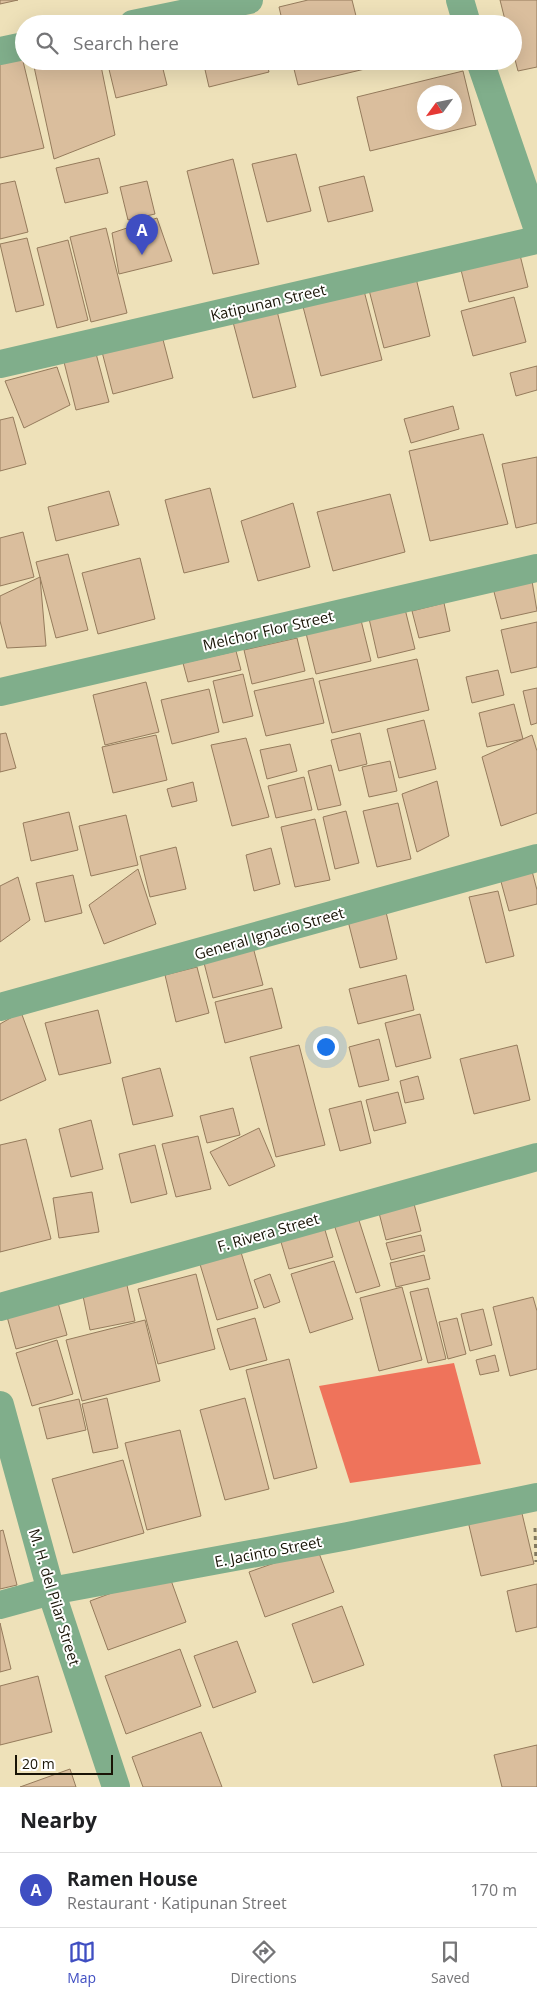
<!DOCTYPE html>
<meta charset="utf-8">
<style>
:root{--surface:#fff;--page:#f6f6f6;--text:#202124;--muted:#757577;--line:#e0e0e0;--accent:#3f4ec2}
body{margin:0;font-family:"Open Sans",sans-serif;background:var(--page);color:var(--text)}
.compass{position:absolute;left:417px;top:85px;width:45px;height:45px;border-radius:50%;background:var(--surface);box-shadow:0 5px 20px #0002;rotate:237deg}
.scale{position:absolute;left:15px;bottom:12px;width:98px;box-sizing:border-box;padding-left:5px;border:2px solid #191406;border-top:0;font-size:14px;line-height:18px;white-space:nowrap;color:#191406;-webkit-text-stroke:4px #fff;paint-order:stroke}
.you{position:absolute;left:325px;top:1046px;width:18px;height:18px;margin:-12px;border:4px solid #fff;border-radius:50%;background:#1a73e8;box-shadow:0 0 0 8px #1a73e833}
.badge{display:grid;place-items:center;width:32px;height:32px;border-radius:50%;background:var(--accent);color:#fff;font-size:16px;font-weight:700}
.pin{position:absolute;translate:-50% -41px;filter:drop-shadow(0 1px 2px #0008)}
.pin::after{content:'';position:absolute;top:26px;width:18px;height:15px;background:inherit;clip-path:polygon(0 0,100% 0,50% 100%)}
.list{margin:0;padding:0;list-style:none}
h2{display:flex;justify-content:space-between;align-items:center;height:65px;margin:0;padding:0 20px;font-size:21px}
h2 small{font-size:16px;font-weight:400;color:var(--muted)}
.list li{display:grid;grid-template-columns:32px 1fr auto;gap:15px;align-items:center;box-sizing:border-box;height:75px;padding:0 20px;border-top:1px solid var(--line)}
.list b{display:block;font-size:19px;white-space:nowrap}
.list p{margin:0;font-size:16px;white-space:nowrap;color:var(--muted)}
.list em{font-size:16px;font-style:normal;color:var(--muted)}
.icon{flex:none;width:28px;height:28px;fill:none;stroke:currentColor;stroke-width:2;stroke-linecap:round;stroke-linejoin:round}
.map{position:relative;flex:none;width:537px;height:1787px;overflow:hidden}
.search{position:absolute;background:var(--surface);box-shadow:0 5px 20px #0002;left:15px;right:15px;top:15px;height:55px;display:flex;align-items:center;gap:12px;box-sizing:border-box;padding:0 18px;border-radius:28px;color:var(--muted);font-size:19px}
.sheet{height:140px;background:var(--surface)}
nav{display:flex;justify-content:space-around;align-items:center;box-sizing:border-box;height:70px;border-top:1px solid var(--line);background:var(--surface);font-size:14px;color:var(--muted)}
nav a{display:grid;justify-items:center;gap:2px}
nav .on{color:var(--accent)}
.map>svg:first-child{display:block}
</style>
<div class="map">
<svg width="537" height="1787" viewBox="0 0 537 1787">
<rect width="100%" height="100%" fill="#eee1b9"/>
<path fill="#ef735b" d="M454,1363L481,1464L350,1483L319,1386Z"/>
<g fill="#dabe9d" stroke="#957b5c" fill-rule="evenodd">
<path d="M0,0H18L0,4Z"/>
<path d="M308,0H352L358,24H283L279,7Z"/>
<path d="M500,0H537V67L518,71L513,52V24H506Z"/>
<path d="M255,18L257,24H231Z"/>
<path d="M22,57L44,148L0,158V62Z"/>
<path d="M38,61H100L115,135L54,159L33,62Z"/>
<path d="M107,61H161L167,85L116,98Z"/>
<path d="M203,61H266L269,72L209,87Z"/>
<path d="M292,61H367L369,68L298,85Z"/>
<path d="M463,71L476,125L370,151L357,97ZM424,92H454V122H424Z"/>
<path d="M296,154L311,211L267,222L252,164Z"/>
<path d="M99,158L108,193L65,203L56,168Z"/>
<path d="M233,159L259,264L213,274L187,171Z"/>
<path d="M364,176L373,211L328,222L319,187Z"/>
<path d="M15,181L28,232L0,239V184Z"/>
<path d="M147,181L155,214L128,220L120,187Z"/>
<path d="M157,218L172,261L119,274L112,233Z"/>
<path d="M106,228L127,313L91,322L70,237Z"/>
<path d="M27,238L44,305L16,312L0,244Z"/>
<path d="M68,240L88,320L57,328L37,248Z"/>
<path d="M519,251L528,287L469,302L460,266Z"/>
<path d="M415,274L430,336L384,348L368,286Z"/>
<path d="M362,283L382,360L321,376L301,299Z"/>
<path d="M514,297L526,342L473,356L461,311Z"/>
<path d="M277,311L296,387L253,398L233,322Z"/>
<path d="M161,332L173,378L113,394L101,348Z"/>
<path d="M94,346L109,402L76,410L62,354Z"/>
<path d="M537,366V390L516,396L510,373Z"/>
<path d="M57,367L70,405L24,428L5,381Z"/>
<path d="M453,406L459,429L411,443L404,419Z"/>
<path d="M13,417L26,464L0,471V420Z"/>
<path d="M483,434L508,524L430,541L409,451Z"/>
<path d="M537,457V523L516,528L502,464Z"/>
<path d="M210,488L229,562L184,573L165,500Z"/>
<path d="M109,491L119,525L56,541L48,507Z"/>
<path d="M390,494L405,552L333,571L317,512Z"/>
<path d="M293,503L310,567L258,581L241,521Z"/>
<path d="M23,532L34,577L0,586V538Z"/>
<path d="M68,554L88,630L56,638L36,562Z"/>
<path d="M140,558L155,619L98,634L82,573Z"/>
<path d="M531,575L537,611L501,619L492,584Z"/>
<path d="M40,577L46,646L7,648L0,621V596Z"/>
<path d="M444,603L450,631L419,638L412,611Z"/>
<path d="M404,605L415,649L378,658L368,614Z"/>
<path d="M359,612L371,661L316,674L304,625Z"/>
<path d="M537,622V667L511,673L501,630Z"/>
<path d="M297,638L305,671L252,684L244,650Z"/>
<path d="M236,651L241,670L188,682L183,663Z"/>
<path d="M417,659L429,710L332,733L319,681Z"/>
<path d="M498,670L504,695L472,703L466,677Z"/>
<path d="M243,674L253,716L223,723L213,681Z"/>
<path d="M313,678L324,723L266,736L254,691Z"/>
<path d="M146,682L159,732L105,745L93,695Z"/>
<path d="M537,688V723L531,725L523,691Z"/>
<path d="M209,689L219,732L172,744L161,700Z"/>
<path d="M514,704L523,739L487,747L479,713Z"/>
<path d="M424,720L436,769L399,778L387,729Z"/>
<path d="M6,733L16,768L0,772V734Z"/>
<path d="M360,733L367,764L339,771L331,740Z"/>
<path d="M156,735L167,780L113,793L102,747Z"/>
<path d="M532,735L537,751V813L501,826L482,757Z"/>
<path d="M246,738L269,817L232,826L211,745Z"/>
<path d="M290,744L297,771L267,779L260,750Z"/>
<path d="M390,761L397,791L369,797L362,767Z"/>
<path d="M331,765L341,805L318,810L308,771Z"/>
<path d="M304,777L312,810L276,818L268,786Z"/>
<path d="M437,781L449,836L417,852L402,794Z"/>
<path d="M193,782L197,801L172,807L167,789Z"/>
<path d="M398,803L411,859L377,867L363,811Z"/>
<path d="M346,811L359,863L335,869L323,817Z"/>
<path d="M69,812L78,850L31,861L23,823Z"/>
<path d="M126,815L138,865L91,876L79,826Z"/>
<path d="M315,819L330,880L295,887L281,827Z"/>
<path d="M176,847L186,889L150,897L140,856Z"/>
<path d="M271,848L280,884L254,891L246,855Z"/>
<path d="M138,869L156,924L104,944L89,905Z"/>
<path d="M532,871L537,890V904L509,911L500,878Z"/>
<path d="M73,875L82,913L45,922L36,883Z"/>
<path d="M18,877L30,920L0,942V886Z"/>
<path d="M498,891L514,956L486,963L469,897Z"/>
<path d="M386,912L397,959L360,968L348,921Z"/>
<path d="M253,947L263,985L213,998L203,959Z"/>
<path d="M197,967L209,1013L176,1022L165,975Z"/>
<path d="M406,975L414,1010L358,1024L349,989Z"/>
<path d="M272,988L282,1028L225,1043L215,1002Z"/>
<path d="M98,1010L111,1063L59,1075L45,1023Z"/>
<path d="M21,1012L46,1080L0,1101V1024Z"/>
<path d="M420,1014L431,1058L396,1067L385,1023Z"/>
<path d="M379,1039L389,1080L359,1087L349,1047Z"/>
<path d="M299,1045L325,1145L276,1157L250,1057Z"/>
<path d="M517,1045L530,1100L474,1114L460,1059Z"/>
<path d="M160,1068L173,1116L133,1125L122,1078Z"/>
<path d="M418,1076L424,1099L405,1103L400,1081Z"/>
<path d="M398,1092L406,1123L374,1131L366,1100Z"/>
<path d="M361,1101L371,1143L340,1151L329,1109Z"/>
<path d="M233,1108L240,1135L207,1143L200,1116Z"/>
<path d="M91,1120L103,1169L71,1177L59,1129Z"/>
<path d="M259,1128L275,1166L229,1186L210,1152Z"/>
<path d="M198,1136L211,1189L176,1197L162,1144Z"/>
<path d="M26,1139L51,1239L0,1252V1145Z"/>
<path d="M155,1145L167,1194L131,1203L119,1154Z"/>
<path d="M92,1192L99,1232L59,1238L53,1198Z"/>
<path d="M412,1196L421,1231L386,1240L377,1205Z"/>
<path d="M356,1211L380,1286L356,1293L332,1218Z"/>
<path d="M322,1220L333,1257L289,1269L278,1232Z"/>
<path d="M421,1235L425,1251L391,1260L386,1243Z"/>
<path d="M240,1249L258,1308L217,1320L199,1261Z"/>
<path d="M424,1255L430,1279L396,1287L390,1263Z"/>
<path d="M334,1261L353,1319L310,1333L291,1274Z"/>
<path d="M196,1274L215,1349L158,1364L138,1289Z"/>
<path d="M270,1274L280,1302L264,1308L254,1280Z"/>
<path d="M126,1281L135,1321L90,1330L82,1291Z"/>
<path d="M402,1287L422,1360L379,1371L360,1298Z"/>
<path d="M428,1288L446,1359L428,1363L410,1292Z"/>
<path d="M533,1297L537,1311V1369L510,1376L493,1307Z"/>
<path d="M57,1299L67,1335L16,1349L6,1313Z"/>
<path d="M483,1309L492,1345L470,1351L461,1314Z"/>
<path d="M255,1318L267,1360L230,1370L217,1329Z"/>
<path d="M457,1318L466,1354L448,1359L439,1322Z"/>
<path d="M145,1320L160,1381L82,1401L66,1340Z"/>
<path d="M57,1340L73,1394L32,1406L16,1353Z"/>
<path d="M495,1355L499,1371L480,1375L476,1360Z"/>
<path d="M289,1359L317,1468L274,1479L246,1370Z"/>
<path d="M107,1398L118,1448L93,1453L82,1404Z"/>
<path d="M245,1398L269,1489L225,1500L200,1410Z"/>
<path d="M79,1399L86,1430L47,1439L39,1408Z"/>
<path d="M180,1430L201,1516L147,1530L125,1443Z"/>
<path d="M123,1460L144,1533L73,1553L52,1479Z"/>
<path d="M520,1505L534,1564L481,1576L467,1517Z"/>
<path d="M3,1530L17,1585L0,1589V1531Z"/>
<path d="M317,1548L334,1592L265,1617L249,1572Z"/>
<path d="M168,1572L186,1622L108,1650L90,1601Z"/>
<path d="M537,1584V1627L516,1632L507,1591Z"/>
<path d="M342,1606L364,1665L313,1683L292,1624Z"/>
<path d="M0,1623L11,1669L0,1672Z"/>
<path d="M237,1641L256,1692L213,1708L194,1656Z"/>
<path d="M180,1649L201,1706L126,1734L105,1676Z"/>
<path d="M38,1676L52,1732L0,1745V1686Z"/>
<path d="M201,1732L222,1787H143L132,1757Z"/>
<path d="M537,1745V1787H502L494,1755Z"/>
<path d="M70,1769L76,1787H20Z"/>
</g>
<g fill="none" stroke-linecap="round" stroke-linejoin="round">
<path stroke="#81785e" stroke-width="3" stroke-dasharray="4 4" stroke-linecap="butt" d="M535,1528L536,1562"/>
<g stroke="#80ae8b" stroke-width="28">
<path d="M460,0L467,24"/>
<path d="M133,24L249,0"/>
<path d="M0,51L24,46"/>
<path d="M480,61L537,227"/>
<path d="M0,364L537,240"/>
<path d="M0,692L537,568"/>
<path d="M0,1007L537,858"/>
<path d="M0,1307L537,1157"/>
<path d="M0,1405L51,1591L116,1787"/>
<path d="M0,1605L51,1591L348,1536L537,1497"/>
</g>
</g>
<g text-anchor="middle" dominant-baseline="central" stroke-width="4" stroke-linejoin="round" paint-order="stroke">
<g font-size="15" fill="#191406" stroke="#fff">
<text transform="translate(268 302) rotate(-13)">Katipunan Street</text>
<text transform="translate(268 630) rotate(-13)">Melchor Flor Street</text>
<text transform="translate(269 933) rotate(-16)">General Ignacio Street</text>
<text transform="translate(268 1232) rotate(-16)">F. Rivera Street</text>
<text transform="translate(268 1551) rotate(-11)">E. Jacinto Street</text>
<text transform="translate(55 1597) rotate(73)">M. H. del Pilar Street</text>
</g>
</g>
</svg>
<svg class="compass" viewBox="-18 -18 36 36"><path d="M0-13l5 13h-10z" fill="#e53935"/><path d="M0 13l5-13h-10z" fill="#757577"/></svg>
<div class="scale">20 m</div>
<div class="you"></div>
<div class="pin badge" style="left:142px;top:255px">A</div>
<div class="search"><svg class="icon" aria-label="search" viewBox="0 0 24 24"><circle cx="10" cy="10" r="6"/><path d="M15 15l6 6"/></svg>Search here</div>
</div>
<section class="sheet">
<h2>Nearby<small></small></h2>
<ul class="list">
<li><span class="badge">A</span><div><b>Ramen House</b><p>Restaurant · Katipunan Street</p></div><em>170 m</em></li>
</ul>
</section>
<nav>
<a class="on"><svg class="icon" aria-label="map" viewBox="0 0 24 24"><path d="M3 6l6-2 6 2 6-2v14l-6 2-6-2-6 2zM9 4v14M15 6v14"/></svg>Map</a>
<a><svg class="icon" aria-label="directions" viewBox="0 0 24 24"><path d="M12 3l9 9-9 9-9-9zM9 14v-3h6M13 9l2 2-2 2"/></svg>Directions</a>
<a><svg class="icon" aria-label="saved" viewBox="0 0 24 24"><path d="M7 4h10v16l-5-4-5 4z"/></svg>Saved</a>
</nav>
